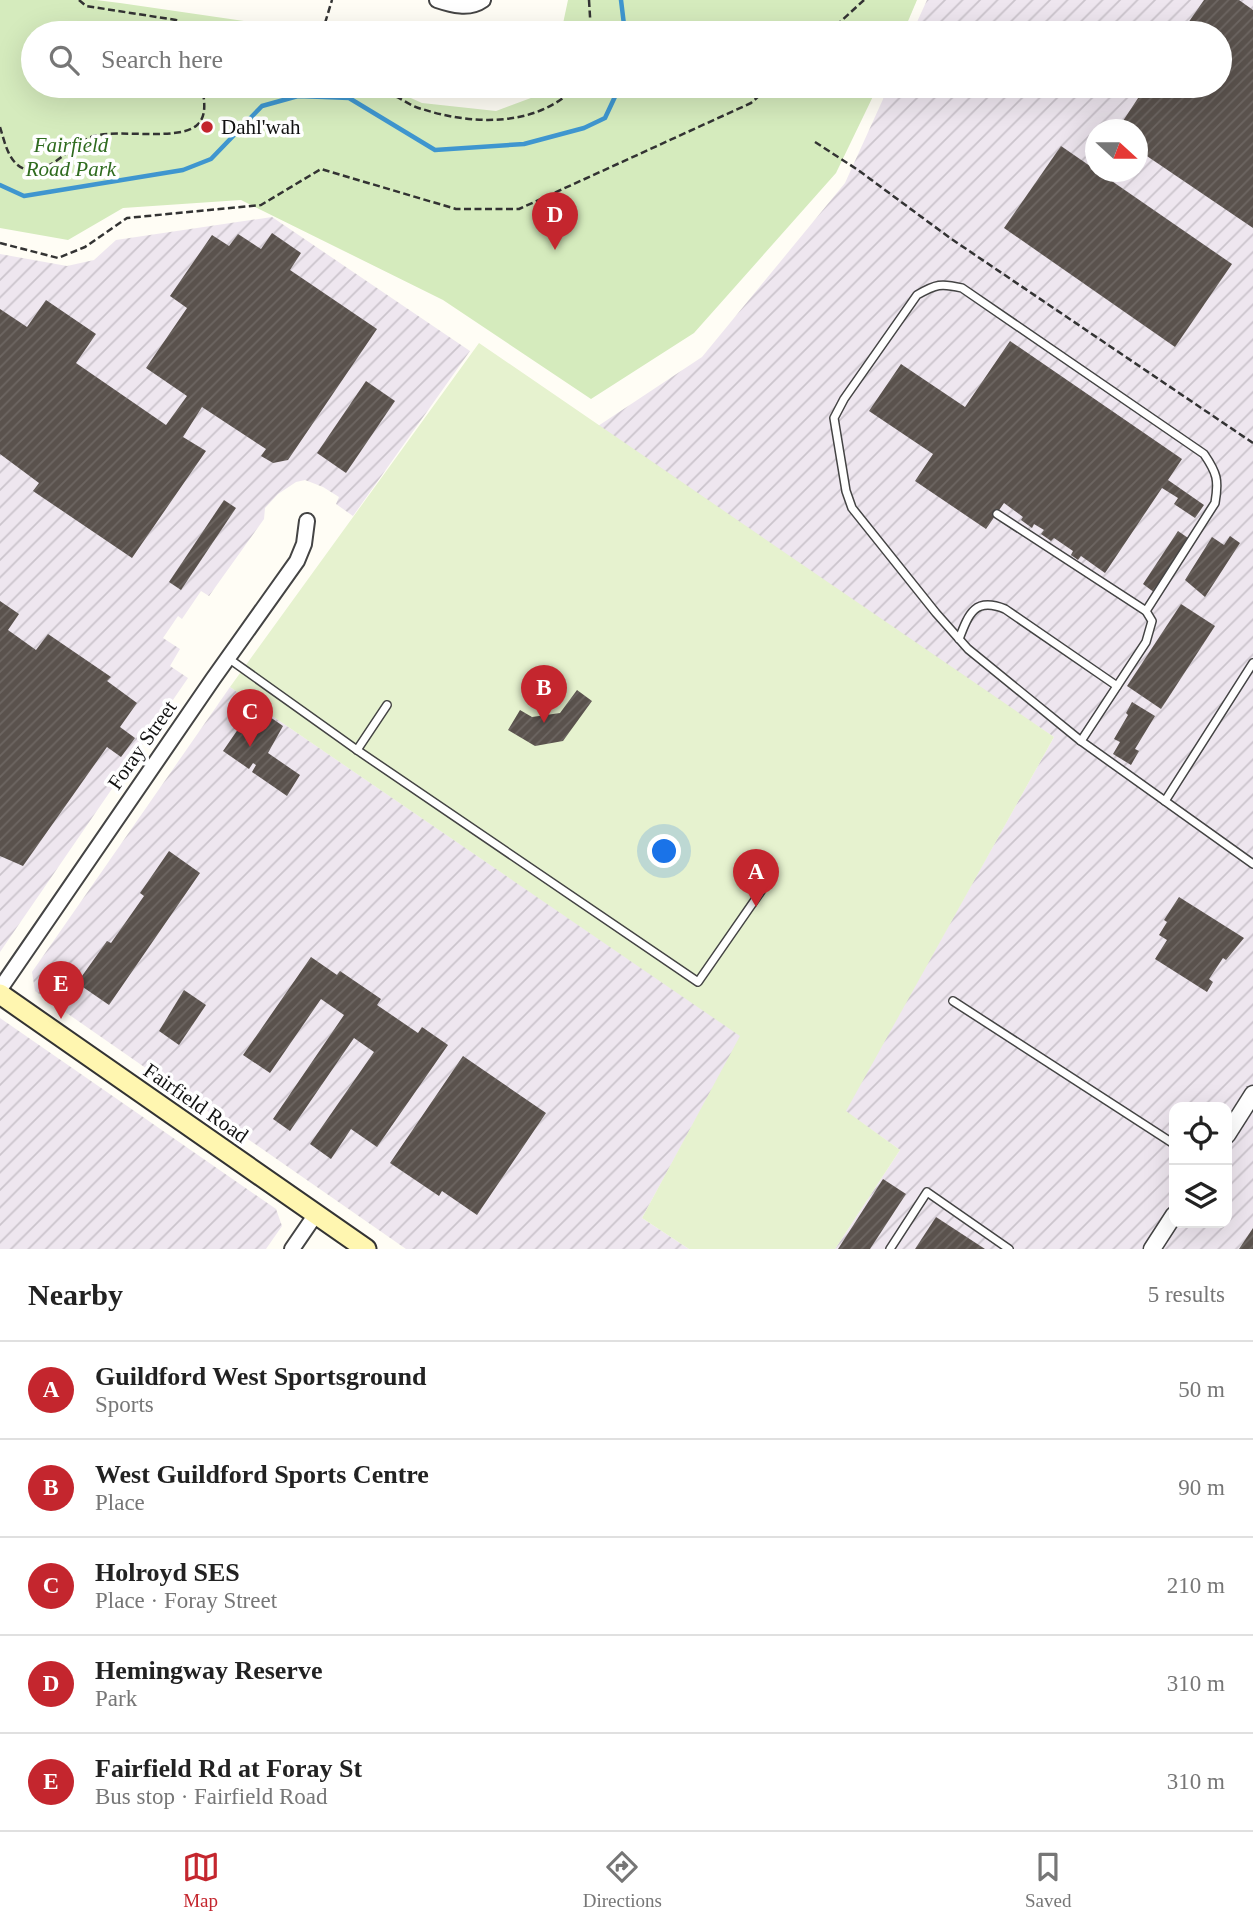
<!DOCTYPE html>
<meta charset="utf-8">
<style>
:root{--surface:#fff;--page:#f2f2f2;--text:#222;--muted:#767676;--line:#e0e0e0;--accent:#c4262e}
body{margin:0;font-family:Georgia,serif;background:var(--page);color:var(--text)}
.controls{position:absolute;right:21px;bottom:21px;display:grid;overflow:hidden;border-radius:14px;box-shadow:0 7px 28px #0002}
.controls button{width:63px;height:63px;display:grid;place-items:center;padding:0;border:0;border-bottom:2px solid var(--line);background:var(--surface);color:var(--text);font:35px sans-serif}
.compass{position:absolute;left:1085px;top:119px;width:63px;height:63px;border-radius:50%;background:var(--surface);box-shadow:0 7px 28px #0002;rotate:111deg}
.you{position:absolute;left:665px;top:852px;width:24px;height:24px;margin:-18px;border:5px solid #fff;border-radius:50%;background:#1a73e8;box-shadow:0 0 0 10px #1a73e833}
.badge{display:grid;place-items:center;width:46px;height:46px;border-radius:50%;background:var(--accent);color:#fff;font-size:23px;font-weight:700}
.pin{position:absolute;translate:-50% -58px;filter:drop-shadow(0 2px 4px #0008)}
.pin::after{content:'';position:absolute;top:37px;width:24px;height:21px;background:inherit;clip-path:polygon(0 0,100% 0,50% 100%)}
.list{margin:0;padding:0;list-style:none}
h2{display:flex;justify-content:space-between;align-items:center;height:91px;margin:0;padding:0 28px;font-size:30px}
h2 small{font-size:23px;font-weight:400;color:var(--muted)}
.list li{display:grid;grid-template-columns:46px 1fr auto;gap:21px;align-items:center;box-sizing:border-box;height:98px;padding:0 28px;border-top:2px solid var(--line)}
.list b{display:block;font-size:26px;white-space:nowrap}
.list p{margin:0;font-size:23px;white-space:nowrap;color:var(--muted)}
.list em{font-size:23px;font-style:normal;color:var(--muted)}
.icon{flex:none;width:38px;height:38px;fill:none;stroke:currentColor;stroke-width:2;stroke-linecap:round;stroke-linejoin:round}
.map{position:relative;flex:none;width:1253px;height:1249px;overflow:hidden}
.search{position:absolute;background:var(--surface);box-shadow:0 7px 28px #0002;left:21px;right:21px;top:21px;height:77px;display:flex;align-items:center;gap:18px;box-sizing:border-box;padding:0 24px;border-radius:38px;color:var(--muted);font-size:26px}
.sheet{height:581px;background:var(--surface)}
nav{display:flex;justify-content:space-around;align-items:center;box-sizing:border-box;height:98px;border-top:2px solid var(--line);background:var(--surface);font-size:19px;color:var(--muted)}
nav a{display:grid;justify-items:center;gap:4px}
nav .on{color:var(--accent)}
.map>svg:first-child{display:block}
</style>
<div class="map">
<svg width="1253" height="1249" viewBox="0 0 1253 1249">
<defs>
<pattern id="industrial-furrows" width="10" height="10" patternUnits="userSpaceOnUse" patternTransform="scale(1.75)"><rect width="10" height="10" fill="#eee6ef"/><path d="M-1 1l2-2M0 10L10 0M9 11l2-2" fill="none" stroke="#cbc4cc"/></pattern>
<pattern id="building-hatch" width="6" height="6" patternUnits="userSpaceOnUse" patternTransform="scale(1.75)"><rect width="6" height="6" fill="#5a524d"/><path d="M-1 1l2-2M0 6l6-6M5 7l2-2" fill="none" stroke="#6d6662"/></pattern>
</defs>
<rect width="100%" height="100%" fill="#fffdf5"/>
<g fill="url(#industrial-furrows)" fill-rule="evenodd">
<path d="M927,0H1253V1249H835L900,1150L845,1111L1054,737L589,432L702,357L845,183L889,86H1220V33H912ZM1096,130H1138V172H1096ZM1174,1107H1227V1223H1174Z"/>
<path d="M272,217L470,351L353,516L336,504L339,497L323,487L305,480L296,482L278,494L265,508L264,519L209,596L201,591L182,619L178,616L163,638L180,649L170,666L188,678L0,952V254L67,266L94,260L116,240Z"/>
<path d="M230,687L741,1036L642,1218L689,1249H406L35,991L32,972Z"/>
<path d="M0,1018L276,1209L282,1226L266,1249H0Z"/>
</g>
<g fill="#d5ebbd">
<path d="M0,0H96L120,3L299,29L305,33H33V86H384L422,103L496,111L547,92L549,86H878L836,173L694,333L591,399L443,300L241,200L123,208L68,240L0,228Z"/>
<path d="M568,0H917L903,33H561Z"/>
</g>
<path fill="#e6f2cf" d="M479,343L1054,737L846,1111L900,1150L835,1249H689L642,1218L740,1036L230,687Z"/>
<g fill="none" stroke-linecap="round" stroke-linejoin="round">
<g stroke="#3f96cf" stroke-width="4.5">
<path d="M621,0L625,33"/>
<path d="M0,185L24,196L183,170L211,159L262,106L298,96L349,98L435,150L524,144L584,128L605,118L620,86"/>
</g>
</g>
<g fill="url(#building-hatch)">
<path d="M1204,0H1239L1253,10V228L1138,150V130H1117L1146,86H1220V33H1181Z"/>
<path d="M1061,146L1232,264L1175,347L1004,228Z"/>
<path d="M272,233L301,253L290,270L377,329L288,460L273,463L261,456L266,449L202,407L183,437L206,451L132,558L33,491L39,483L0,454V309L27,327L46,300L96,334L76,363L166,425L187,396L146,368L187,308L170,296L212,235L229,246L238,234L261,249Z"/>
<path d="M1010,341L1182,459L1168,480L1204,505L1195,518L1174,504L1178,498L1162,488L1105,573L1081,556L1078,560L1071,555L1073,551L1054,538L1051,541L1041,534L1044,530L1034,524L1032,528L1021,520L1023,517L1004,503L986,529L915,481L933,454L869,411L901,364L965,407Z"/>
<path d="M366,381L395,401L346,473L317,453Z"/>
<path d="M224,500L236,508L181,590L169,582Z"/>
<path d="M1178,531L1191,540L1155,593L1143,584Z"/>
<path d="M1230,536L1240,543L1205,597L1185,580L1212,537L1224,545Z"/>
<path d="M0,601L19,614L8,630L36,650L48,634L111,677L107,681L137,703L120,727L135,738L121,757L107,747L23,866L0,856Z"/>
<path d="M1181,604L1215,626L1161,709L1127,686Z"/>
<path d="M577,690L592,701L563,741L535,746L508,730L520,710L532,717L560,713Z"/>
<path d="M1132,702L1155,716L1135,749L1139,751L1131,765L1113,754L1120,742L1114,739L1128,715L1126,713Z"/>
<path d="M254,706L283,726L268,753L300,775L287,796L252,772L256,765L253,763L249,769L223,751Z"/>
<path d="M169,851L200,873L109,1005L77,983L107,941L111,943L144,896L140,893Z"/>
<path d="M1179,897L1244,938L1226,960L1223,958L1209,979L1213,982L1207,992L1155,959L1167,940L1159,935L1167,922L1164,920Z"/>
<path d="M311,957L337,975L340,971L381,999L377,1005L418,1033L422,1027L448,1045L377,1147L351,1129L331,1159L310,1144L374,1052L354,1038L290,1131L273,1119L344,1015L321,999L270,1073L243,1055Z"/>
<path d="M184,990L206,1005L179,1045L159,1031Z"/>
<path d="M463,1056L546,1113L477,1215L442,1191L439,1196L390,1163Z"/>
<path d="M883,1179L906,1194L870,1249H838Z"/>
<path d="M936,1217L985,1249H915Z"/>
<path d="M1253,1228V1249H1239Z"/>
</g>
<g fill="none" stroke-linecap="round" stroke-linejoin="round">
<defs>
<g id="service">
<path d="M997,514L1146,611L1152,621L1146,642L1081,741"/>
<path d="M1146,611L1215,503C1219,480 1217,473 1204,454L962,288C941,283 936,284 917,295L844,399L834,418L846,491L852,508L936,613L968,649L1081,741L1253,864"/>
<path d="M959,639C969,613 975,597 1005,609L1117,686"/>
<path d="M228,658L357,750L698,982L768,881"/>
<path d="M357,750L387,705"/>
<path d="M1165,801L1253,663"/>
<path d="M953,1001L1174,1144"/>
<path d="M890,1249L927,1192L1009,1249"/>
</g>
<g id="minor">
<path d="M437,0C452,5 469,10 483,0"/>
<path d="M0,989L213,679L297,561L304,544L307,521"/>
<path d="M292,1249L316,1214"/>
</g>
<g id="tertiary">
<path d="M1227,1135L1253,1094"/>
<path d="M1152,1249L1174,1215"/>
</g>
<path id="secondary" d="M0,994L366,1249"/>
</defs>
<use href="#service" stroke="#444" stroke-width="10"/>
<use href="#minor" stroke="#444" stroke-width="18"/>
<use href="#tertiary" stroke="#444" stroke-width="19"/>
<use href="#secondary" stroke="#333" stroke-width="23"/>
<g stroke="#333" stroke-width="2.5" stroke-dasharray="7 3.5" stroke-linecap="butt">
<path d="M79,0L86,6L176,20L193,33"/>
<path d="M589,0L591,33"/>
<path d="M241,33C260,24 276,25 295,33"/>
<path d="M322,33L332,0"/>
<path d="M828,33L864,0"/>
<path d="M366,86C377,90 388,93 397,97C405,101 413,107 422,109C471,125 538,128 576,86"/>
<path d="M0,127C5,143 9,166 28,170C52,174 71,143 94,136C122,129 176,141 196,126C208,117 204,99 202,86"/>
<path d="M815,142L858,170L950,238L1253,443"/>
<path d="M0,243L58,258L85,247L127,218L261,205L321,169L456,209H519L751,103L770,86"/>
</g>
<use href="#service" stroke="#fff" stroke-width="7"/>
<use href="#minor" stroke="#fff" stroke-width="14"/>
<use href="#tertiary" stroke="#fff" stroke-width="16"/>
<use href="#secondary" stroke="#fff6b0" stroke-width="19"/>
</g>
<circle fill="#c4262e" stroke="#fff" stroke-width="2.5" cx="207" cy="127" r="7"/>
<g text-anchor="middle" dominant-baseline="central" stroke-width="7" stroke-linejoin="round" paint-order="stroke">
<g font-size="21" fill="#111" stroke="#fff" text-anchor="start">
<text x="221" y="127">Dahl'wah</text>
</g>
<g font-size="21" font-style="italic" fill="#2f6b1f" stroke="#fff">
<text x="71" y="145">Fairfield<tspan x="71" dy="24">Road Park</tspan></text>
</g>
<g font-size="21" fill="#111" stroke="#fff">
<text transform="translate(142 745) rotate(-55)">Foray Street</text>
<text transform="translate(196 1103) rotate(35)">Fairfield Road</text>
</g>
</g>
</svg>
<div class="controls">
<button><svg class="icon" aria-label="locate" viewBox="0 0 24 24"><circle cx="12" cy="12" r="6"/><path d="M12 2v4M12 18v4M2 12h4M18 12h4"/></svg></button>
<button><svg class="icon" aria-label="layers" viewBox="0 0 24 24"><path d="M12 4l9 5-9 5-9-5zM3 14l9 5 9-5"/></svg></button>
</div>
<svg class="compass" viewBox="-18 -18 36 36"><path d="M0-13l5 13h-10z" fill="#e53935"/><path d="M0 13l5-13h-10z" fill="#767676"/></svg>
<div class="you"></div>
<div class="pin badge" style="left:756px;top:907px">A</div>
<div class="pin badge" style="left:544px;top:723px">B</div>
<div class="pin badge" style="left:250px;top:747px">C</div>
<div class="pin badge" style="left:555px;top:250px">D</div>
<div class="pin badge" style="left:61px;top:1019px">E</div>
<div class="search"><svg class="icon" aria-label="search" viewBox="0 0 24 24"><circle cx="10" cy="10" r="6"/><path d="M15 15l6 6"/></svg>Search here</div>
</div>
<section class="sheet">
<h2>Nearby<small>5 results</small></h2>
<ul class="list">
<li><span class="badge">A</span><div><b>Guildford West Sportsground</b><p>Sports</p></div><em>50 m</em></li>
<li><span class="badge">B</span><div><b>West Guildford Sports Centre</b><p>Place</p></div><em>90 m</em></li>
<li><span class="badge">C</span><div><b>Holroyd SES</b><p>Place · Foray Street</p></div><em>210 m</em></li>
<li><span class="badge">D</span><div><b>Hemingway Reserve</b><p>Park</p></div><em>310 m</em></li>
<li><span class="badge">E</span><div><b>Fairfield Rd at Foray St</b><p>Bus stop · Fairfield Road</p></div><em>310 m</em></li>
</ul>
</section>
<nav>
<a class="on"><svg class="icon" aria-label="map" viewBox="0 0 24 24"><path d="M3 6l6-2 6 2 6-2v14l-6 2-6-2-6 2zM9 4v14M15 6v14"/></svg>Map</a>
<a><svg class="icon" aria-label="directions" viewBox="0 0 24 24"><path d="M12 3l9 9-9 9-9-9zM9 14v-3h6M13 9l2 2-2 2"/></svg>Directions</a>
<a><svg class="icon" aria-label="saved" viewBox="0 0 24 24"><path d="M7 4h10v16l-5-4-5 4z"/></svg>Saved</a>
</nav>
